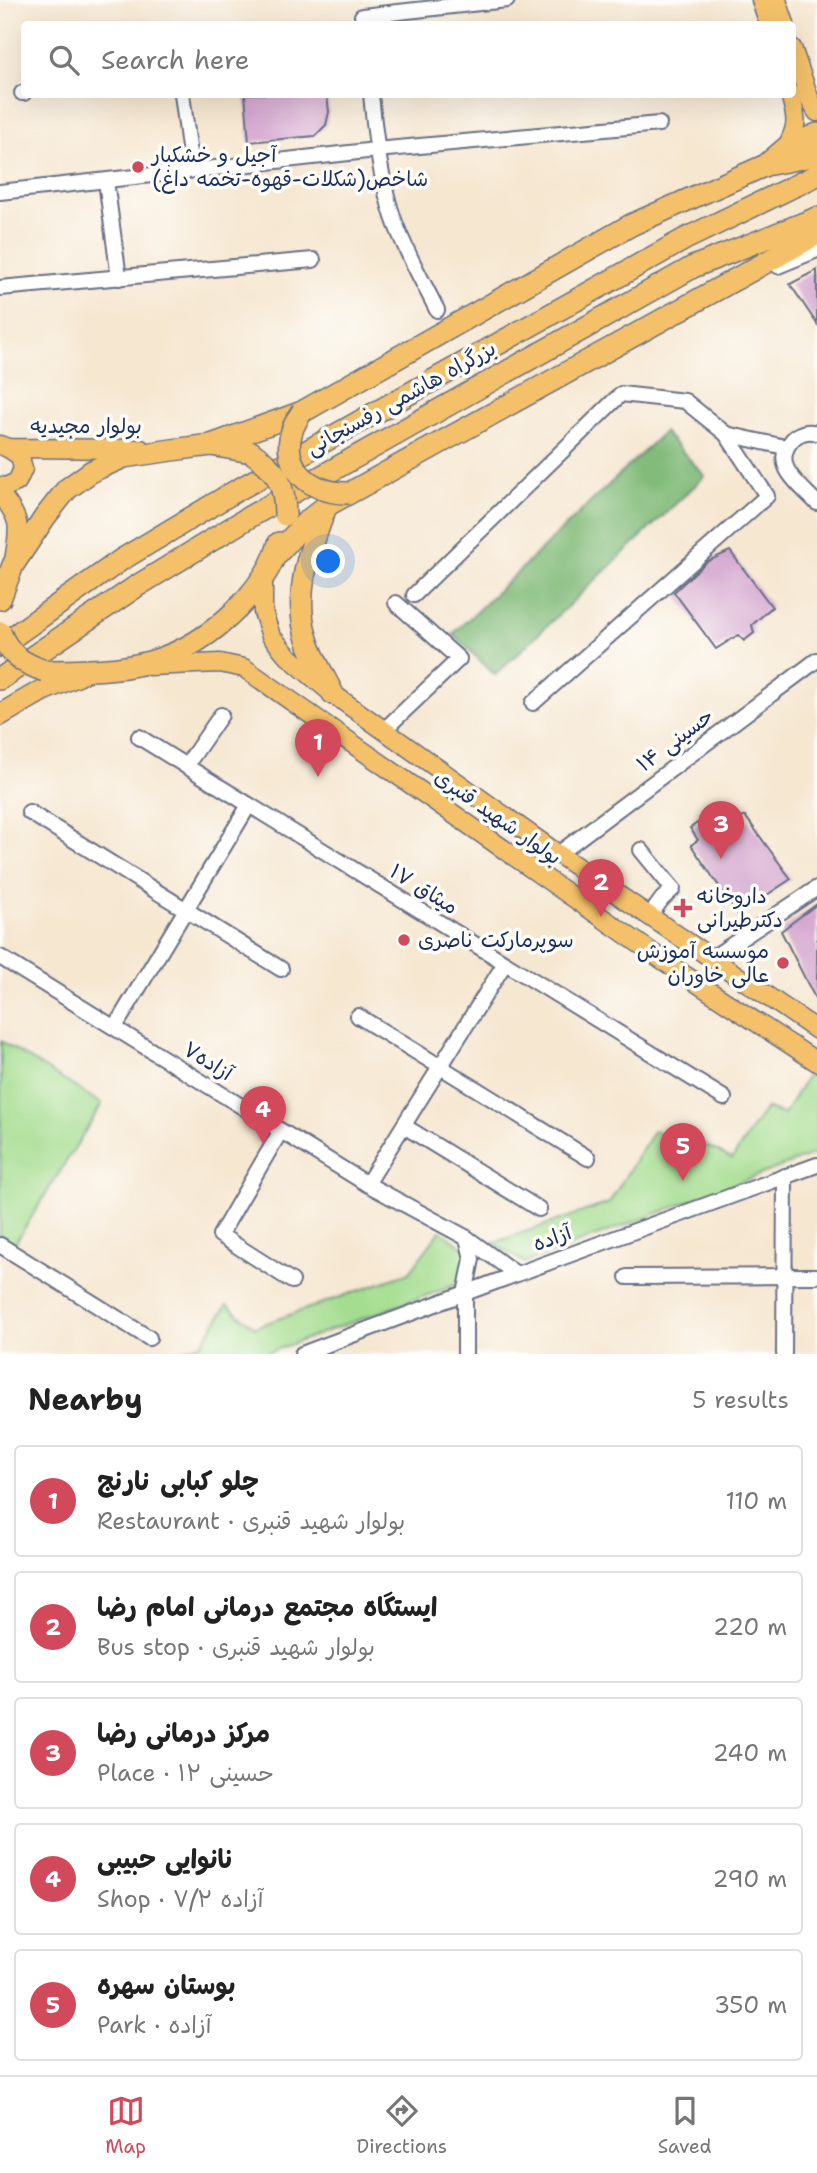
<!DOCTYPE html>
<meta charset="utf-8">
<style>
:root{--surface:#fff;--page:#f6f6f6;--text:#222;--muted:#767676;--line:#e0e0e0;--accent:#d1495b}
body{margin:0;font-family:"Shantell Sans","Playpen Sans Arabic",sans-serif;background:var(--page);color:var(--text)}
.you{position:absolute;left:329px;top:562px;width:24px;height:24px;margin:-18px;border:5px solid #fff;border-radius:50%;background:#1a73e8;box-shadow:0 0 0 10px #1a73e833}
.badge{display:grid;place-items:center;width:46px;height:46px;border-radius:50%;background:var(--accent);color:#fff;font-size:23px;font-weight:700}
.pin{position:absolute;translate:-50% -58px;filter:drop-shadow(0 2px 4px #0008)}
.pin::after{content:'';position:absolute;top:37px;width:24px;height:21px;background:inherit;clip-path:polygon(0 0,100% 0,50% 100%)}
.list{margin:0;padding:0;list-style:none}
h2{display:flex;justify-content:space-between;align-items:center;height:91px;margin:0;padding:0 28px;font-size:30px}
h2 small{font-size:23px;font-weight:400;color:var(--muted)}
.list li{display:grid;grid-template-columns:46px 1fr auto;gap:21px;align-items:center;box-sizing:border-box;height:112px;margin:0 14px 14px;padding:0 14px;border:2px solid var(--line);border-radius:7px}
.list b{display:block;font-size:26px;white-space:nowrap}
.list p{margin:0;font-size:23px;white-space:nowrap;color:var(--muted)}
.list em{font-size:23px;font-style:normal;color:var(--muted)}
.icon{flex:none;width:38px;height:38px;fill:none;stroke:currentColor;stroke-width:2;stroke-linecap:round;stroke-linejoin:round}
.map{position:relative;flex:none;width:817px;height:1354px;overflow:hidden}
.search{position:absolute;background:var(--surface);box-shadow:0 7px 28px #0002;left:21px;right:21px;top:21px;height:77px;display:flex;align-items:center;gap:18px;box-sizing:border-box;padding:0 24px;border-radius:7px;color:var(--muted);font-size:26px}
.sheet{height:721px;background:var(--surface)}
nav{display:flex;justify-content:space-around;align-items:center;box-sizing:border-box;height:98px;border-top:2px solid var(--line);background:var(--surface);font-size:19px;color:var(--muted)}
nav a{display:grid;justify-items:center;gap:4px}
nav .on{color:var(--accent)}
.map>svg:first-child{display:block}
</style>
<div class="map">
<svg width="817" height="1354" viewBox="0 0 817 1354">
<rect width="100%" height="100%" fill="#fdfcf7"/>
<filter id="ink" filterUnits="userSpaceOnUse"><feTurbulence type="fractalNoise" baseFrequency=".0143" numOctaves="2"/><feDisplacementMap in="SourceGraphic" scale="14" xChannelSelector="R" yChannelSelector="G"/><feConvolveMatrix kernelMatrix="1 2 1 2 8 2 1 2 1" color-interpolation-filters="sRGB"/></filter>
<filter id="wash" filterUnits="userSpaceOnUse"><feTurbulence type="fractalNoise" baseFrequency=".00686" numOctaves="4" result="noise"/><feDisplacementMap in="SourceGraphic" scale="28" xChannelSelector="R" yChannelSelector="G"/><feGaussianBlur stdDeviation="1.57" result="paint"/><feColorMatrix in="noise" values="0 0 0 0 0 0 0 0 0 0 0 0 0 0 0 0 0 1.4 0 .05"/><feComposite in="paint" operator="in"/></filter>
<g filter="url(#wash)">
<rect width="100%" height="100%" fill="#f6e7d1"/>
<g fill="#a4dd8f" stroke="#608676" stroke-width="2">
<path d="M1,1041L102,1104L14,1245L0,1236Z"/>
<path d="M808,1074L817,1079V1153L525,1263L493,1243L609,1203L654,1130L693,1156L703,1144L732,1159L766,1108L784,1115Z"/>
<path d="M440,1231L466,1249L468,1265L461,1283L264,1354H174L202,1343L227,1305L255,1327L409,1273Z"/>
</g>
<path fill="#83bc7a" stroke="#4f766c" stroke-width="2" d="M664,432L705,476L495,675L453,634Z"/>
<g id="blocks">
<g fill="#d5a7d0">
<path d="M245,94H327L329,112L326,125L315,136L249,142Z"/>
<path d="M817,270V324L790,284Z"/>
<path d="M730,551L772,607L752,625L754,633L744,641L738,635L716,649L674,592L706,562Z"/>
<path d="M708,816L722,832L745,816L791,879L738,914L691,845L698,840L690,828Z"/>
<path d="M817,904V1002L781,931Z"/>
</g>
</g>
</g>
<g filter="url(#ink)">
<use href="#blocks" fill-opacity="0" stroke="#686f86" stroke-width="2"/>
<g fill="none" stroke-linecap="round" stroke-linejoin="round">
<defs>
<g id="minor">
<path d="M362,16L507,0"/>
<path d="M22,93H24"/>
<path d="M182,94L192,170"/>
<path d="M371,94C375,136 380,177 393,217C404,249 422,280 437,310"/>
<path d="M106,181L119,278"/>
<path d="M0,192L376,150L659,124"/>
<path d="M778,266L817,250"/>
<path d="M0,288L313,260"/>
<path d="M817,433C808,430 798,433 792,440C770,465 800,485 817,503"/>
<path d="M414,595L621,394L685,401L726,434L785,447"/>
<path d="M533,703L767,496L726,434"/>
<path d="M384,730L459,659L396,603"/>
<path d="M139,737L724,1098"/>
<path d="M186,766L221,715"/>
<path d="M29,812L281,969"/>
<path d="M641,850L673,889L662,899L651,914L652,918"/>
<path d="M558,854L817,660"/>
<path d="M0,957L367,1184L467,1238L515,1273"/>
<path d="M712,958L817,888"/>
<path d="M358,1016L588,1158"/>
<path d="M115,1027L249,805"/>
<path d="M404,1126L539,1209"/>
<path d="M280,1132L220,1235L292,1281"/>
<path d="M367,1184L505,963"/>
<path d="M0,1245L149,1338"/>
<path d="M627,1277L817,1276"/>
<path d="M302,1354C473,1289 645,1227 817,1165"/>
<path d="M465,1354V1294L472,1259L467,1238"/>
<path d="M784,1354L785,1176"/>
</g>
<g id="major">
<path d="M761,0L769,24"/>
<path d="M777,0L785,24"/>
<path d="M792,48L810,100L817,112"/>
<path d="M786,148C799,125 797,119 790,94"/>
<path d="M0,445L8,448L141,449"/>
<path d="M0,486L5,487L17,482L23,469L20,456L8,448"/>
<path d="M0,494C23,521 19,528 14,561"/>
<path d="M263,576V612L271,636L288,656L333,694L558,854L817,1030"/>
<path d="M149,666L220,663L244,668L677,970L817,1062"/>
</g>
<g id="highway">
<path d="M771,164L817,155"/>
<path d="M211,445L302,412L631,225L766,165L786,148L817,134"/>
<path d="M326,507C309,552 291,597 309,645C315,661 325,678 333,694"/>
<path d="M276,555L306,522L326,506L817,234"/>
<path d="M0,599L13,565L45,517L67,489L92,471L124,457L172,450L211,445L251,452"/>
<path d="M0,646L121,560L234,492L685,239L817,175"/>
<path d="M45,671C126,671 179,668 239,607C256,589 273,568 279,543"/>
<path d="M0,679L137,586L251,516L693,267L817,218"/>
<path d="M0,715L43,690L79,675"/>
</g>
</defs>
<use href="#minor" stroke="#686f86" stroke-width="18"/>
<use href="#major" stroke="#686f86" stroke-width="21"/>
<use href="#highway" stroke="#686f86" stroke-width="24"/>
<use href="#minor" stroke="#fff" stroke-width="14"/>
<use href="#major" stroke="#f4c16a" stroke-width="18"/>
<use href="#highway" stroke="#f4c16a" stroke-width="21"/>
<defs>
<g id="highway-bridge">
<path d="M302,412C271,454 301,494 349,493"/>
<path d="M251,452C277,470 285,484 285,515"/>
<path d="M0,632C9,655 22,663 45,671"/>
</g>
</defs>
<use href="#highway-bridge" stroke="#686f86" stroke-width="24" stroke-linecap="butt"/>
<use href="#highway-bridge" stroke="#f4c16a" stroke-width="21"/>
</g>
</g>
<g fill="#d1495b" stroke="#fdfcf7" stroke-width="2.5">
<circle cx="138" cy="167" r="7"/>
<path d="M679.5 897.5h7v7h7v7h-7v7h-7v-7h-7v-7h7z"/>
<circle cx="404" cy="940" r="7"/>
<circle cx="783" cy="963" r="7"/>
</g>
<g text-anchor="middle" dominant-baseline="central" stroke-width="7" stroke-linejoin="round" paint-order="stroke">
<g font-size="21" fill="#1b2f5e" stroke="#fdfcf7" text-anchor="start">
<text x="152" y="155">آجیل و خشکبار<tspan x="152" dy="24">شاخص(شکلات-قهوه-تخمه داغ)</tspan></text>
<text x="697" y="896">داروخانه<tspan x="697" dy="24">دکترطیرانی</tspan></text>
<text x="418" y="940">سوپرمارکت ناصری</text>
<text x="769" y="951" text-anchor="end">موسسه آموزش<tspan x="769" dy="24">عالی خاوران</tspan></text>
</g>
<g font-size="21" fill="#1b2f5e" stroke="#fdfcf7">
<text transform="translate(401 398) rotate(-29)">بزرگراه هاشمی رفسنجانی</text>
<text x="86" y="426">بولوار مجیدیه</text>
<text transform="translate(675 740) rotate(-37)">حسینی ۱۴</text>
<text transform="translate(498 817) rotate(35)">بولوار شهید قنبری</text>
<text transform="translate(424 889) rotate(32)">میثاق ۱۷</text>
<text transform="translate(208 1061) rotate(32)">آزاده۷</text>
<text transform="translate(552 1238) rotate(-20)">آزاده</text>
</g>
</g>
</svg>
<div class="you"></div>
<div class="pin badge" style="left:318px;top:777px">1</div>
<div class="pin badge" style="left:601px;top:917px">2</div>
<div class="pin badge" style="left:721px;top:859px">3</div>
<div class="pin badge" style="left:263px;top:1144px">4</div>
<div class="pin badge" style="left:683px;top:1181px">5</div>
<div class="search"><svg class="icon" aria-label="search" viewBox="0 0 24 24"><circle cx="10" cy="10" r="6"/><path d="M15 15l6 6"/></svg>Search here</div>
</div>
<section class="sheet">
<h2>Nearby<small>5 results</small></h2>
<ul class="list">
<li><span class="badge">1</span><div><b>چلو کبابی نارنج</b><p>Restaurant · بولوار شهید قنبری</p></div><em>110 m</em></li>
<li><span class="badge">2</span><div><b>ایستگاه مجتمع درمانی امام رضا</b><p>Bus stop · بولوار شهید قنبری</p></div><em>220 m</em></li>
<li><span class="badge">3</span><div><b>مرکز درمانی رضا</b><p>Place · حسینی ۱۲</p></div><em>240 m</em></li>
<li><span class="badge">4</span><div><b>نانوایی حبیبی</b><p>Shop · آزاده ۷/۲</p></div><em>290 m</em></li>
<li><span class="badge">5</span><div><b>بوستان سهره</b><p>Park · آزاده</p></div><em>350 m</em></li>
</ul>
</section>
<nav>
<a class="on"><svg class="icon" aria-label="map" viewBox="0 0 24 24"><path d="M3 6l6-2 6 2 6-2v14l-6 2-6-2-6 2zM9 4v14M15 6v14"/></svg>Map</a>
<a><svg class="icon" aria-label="directions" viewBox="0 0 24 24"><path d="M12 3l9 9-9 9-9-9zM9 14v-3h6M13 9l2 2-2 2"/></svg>Directions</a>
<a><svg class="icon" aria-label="saved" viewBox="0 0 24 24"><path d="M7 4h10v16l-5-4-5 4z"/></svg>Saved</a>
</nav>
